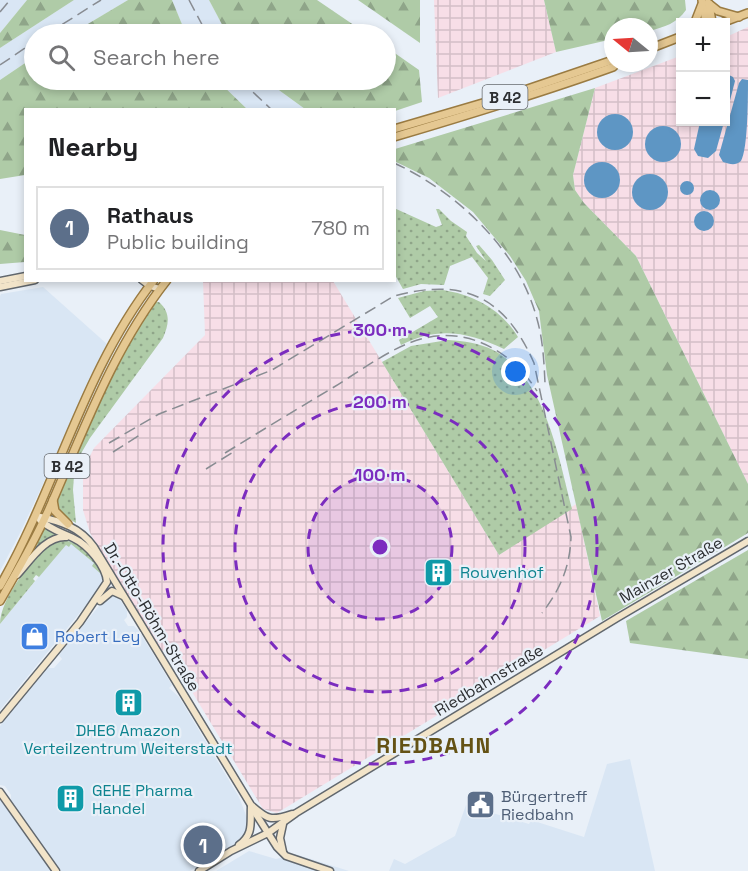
<!DOCTYPE html>
<meta charset="utf-8">
<style>
:root{--surface:#fff;--page:#f6f6f6;--text:#202124;--muted:#757577;--line:#e0e0e0;--accent:#645422}
body{margin:0;font-family:"Space Grotesk",sans-serif;background:var(--page);color:var(--text)}
.controls{position:absolute;right:18px;top:18px;display:grid;overflow:hidden;border-radius:0px;box-shadow:0 3px 9px #0003}
.controls button{width:54px;height:54px;display:grid;place-items:center;padding:0;border:0;border-bottom:2px solid var(--line);background:var(--surface);color:var(--text);font:30px sans-serif}
.compass{position:absolute;left:604px;top:18px;width:54px;height:54px;border-radius:50%;background:var(--surface);box-shadow:0 3px 9px #0003;rotate:288deg}
.you{position:absolute;left:516px;top:372px;width:21px;height:21px;margin:-15px;border:4px solid #fff;border-radius:50%;background:#1a73e8;box-shadow:0 0 0 9px #1a73e833}
.badge{display:grid;place-items:center;width:39px;height:39px;border-radius:50%;background:var(--accent);color:#fff;font-size:20px;font-weight:700}
.pin{position:absolute;translate:-50% -50%;border:3px solid #fff;box-shadow:0 2px 6px #0006}
.list{margin:0;padding:0;list-style:none}
h2{display:flex;justify-content:space-between;align-items:center;height:78px;margin:0;padding:0 24px;font-size:26px}
h2 small{font-size:20px;font-weight:400;color:var(--muted)}
.list li{display:grid;grid-template-columns:39px 1fr auto;gap:18px;align-items:center;box-sizing:border-box;height:84px;margin:0 12px 12px;padding:0 12px;border:2px solid var(--line);border-radius:0px}
.list b{display:block;font-size:22px;white-space:nowrap}
.list p{margin:0;font-size:20px;white-space:nowrap;color:var(--muted)}
.list em{font-size:20px;font-style:normal;color:var(--muted)}
.icon{flex:none;width:33px;height:33px;fill:none;stroke:currentColor;stroke-width:2;stroke-linecap:round;stroke-linejoin:round}
.map{position:relative;flex:none;width:748px;height:871px;overflow:hidden}
.search{position:absolute;background:var(--surface);box-shadow:0 3px 9px #0003;left:24px;top:24px;width:372px;height:66px;display:flex;align-items:center;gap:15px;box-sizing:border-box;padding:0 21px;border-radius:33px;color:var(--muted);font-size:22px}
.panel{position:absolute;background:var(--surface);box-shadow:0 3px 9px #0003;left:24px;top:108px;width:372px;height:174px;border-radius:0px}
.map>svg:first-child{display:block}
</style>
<div class="map">
<svg width="748" height="871" viewBox="0 0 748 871">
<defs>
<pattern id="industrial-grid" width="8" height="8" patternUnits="userSpaceOnUse" patternTransform="scale(1.5)"><rect width="8" height="8" fill="#f7dee7"/><path d="M0 4h8M4 0v8" fill="none" stroke="#d4bfc7"/></pattern>
<pattern id="green-dots" width="8" height="8" patternUnits="userSpaceOnUse" patternTransform="scale(1.5)"><rect width="8" height="8" fill="#afcba7"/><path d="M2 2h.1M6 6h.1" fill="none" stroke="#8fa589" stroke-width="1.8" stroke-linecap="round"/></pattern>
<pattern id="forest-firs" width="22" height="20" patternUnits="userSpaceOnUse" patternTransform="scale(1.5)"><rect width="22" height="20" fill="#afcba7"/><path d="M5 1l3.5 6h-7zM16 11l3.5 6h-7z" fill="#8fa589"/></pattern>
</defs>
<rect width="100%" height="100%" fill="#e9f0f8"/>
<g fill="#d9e6f4">
<path d="M0,0H27L0,33Z"/>
<path d="M74,0H128L71,34H34V57L0,80V48Z"/>
<path d="M172,0H209L227,34H186Z"/>
<path d="M217,80H265L305,109H247Z"/>
<path d="M43,287L108,345L20,533L0,571V296L1,294Z"/>
<path d="M69,540L88,554L99,568L103,579L101,587L0,710V624Z"/>
<path d="M113,595L119,598L127,611V617L124,620L128,626H134L139,631L172,685L169,688L179,697L239,797L247,818V832L240,841L190,871H61L11,801V795L5,786L0,785V726L48,668H54L62,659L59,655L103,601Z"/>
<path d="M630,759L655,871H389L394,859L405,864L455,836L466,805L529,824L531,820L584,837L607,764Z"/>
<path d="M0,799L28,839L51,871H0Z"/>
<path d="M249,851L276,859L295,854L349,871H216Z"/>
</g>
<g fill="url(#industrial-grid)">
<path d="M434,0H544L556,52L438,98Z"/>
<path d="M748,27V484L636,256L584,203L575,190L573,175L595,88L680,56V122H726V37Z"/>
<path d="M203,281H333L499,555L576,504L600,616L277,813L263,809L166,649L162,651L103,554L90,533L83,510V480L87,462L94,448L205,335Z"/>
</g>
<g fill="url(#green-dots)">
<path d="M394,208L436,227L442,225L436,209H439L451,221L467,232L466,236L477,253L486,261L476,246L479,245L492,260L505,280L490,296L483,294L488,278L472,257L450,266L444,285L421,284L403,289L395,275Z"/>
<path d="M443,290C474,295 501,309 518,337L504,349C468,332 438,326 401,345L399,340L438,317L430,306L410,318L398,298L424,291Z"/>
<path d="M155,302H159C171,313 169,324 163,338L90,438L79,457L74,476L73,490L76,523L61,514L57,501C86,433 113,363 155,302Z"/>
<path d="M448,340C464,341 479,343 493,350C546,378 558,456 572,509L499,555L382,362L411,346Z"/>
<path d="M45,527L61,535L31,557Z"/>
<path d="M58,540C79,538 100,561 103,580L101,574L92,566L94,563L71,544L69,547L66,545L39,577L36,575L33,579L35,581L0,624C0,598 35,553 58,540Z"/>
</g>
<g fill="url(#forest-firs)">
<path d="M27,0H74L0,48V33Z"/>
<path d="M128,0H172L186,34H71Z"/>
<path d="M209,0H317L367,34H227Z"/>
<path d="M358,0H420V43Z"/>
<path d="M544,0H685L686,10C677,23 665,27 649,31V27H613V39L556,52Z"/>
<path d="M386,47L419,70L422,102L395,111L305,109L265,80H386Z"/>
<path d="M34,57V80H217L247,109L26,110L25,175L0,179V80Z"/>
<path d="M595,88L573,175L575,190L584,203L636,256L748,484V533L602,621L547,375L539,311L526,281L510,256L473,212L429,178L394,161L395,149Z"/>
<path d="M0,230L25,235V262L0,264Z"/>
<path d="M748,550V659L630,643L626,621Z"/>
</g>
<g fill="#5e96c4">
<path d="M729,75L733,77L735,81L726,116V76Z"/>
<path d="M742,79L748,80C748,97 748,149 741,161C735,166 730,164 723,162L719,155L739,83Z"/>
<circle cx="615" cy="132" r="18"/>
<path d="M700,122H724L716,151L708,158L698,156L694,149Z"/>
<circle cx="663" cy="144" r="18"/>
<circle cx="602" cy="180" r="18"/>
<circle cx="650" cy="192" r="18"/>
<circle cx="687" cy="188" r="7"/>
<circle cx="710" cy="200" r="10"/>
<circle cx="704" cy="221" r="10"/>
</g>
<g fill="none" stroke-linecap="round" stroke-linejoin="round">
<defs>
<g id="secondary">
<path d="M142,280L150,286L160,289"/>
<path d="M0,281L26,276"/>
<path d="M0,287L35,280"/>
<path d="M36,516C60,521 80,527 94,547L251,805C268,820 271,821 292,814"/>
<path d="M17,575C30,561 45,536 66,537"/>
<path d="M100,601L112,591L123,596"/>
<path d="M0,719L80,622L107,582C106,566 88,545 73,538C61,532 51,530 40,520"/>
<path d="M0,792L56,871"/>
<path d="M254,811L277,847L286,856L330,871"/>
<path d="M283,824L280,838L283,852"/>
<path d="M239,845C254,834 250,823 251,806"/>
<path d="M199,871L231,851L268,833L296,813L617,618L748,541"/>
</g>
<g id="primary">
<path d="M702,0L706,22"/>
<path d="M708,3L718,11L739,17"/>
<path d="M709,4L712,22"/>
<path d="M695,22L702,4"/>
<path d="M724,22L748,13"/>
<path d="M649,49L680,37"/>
<path d="M394,129L510,95L613,60"/>
<path d="M394,137C468,115 541,93 613,67L617,63"/>
<path d="M53,500L55,511L68,524"/>
<path d="M0,586C57,487 83,371 154,280"/>
<path d="M0,601C19,568 38,535 53,500C86,424 115,346 167,280"/>
</g>
</defs>
<use href="#secondary" stroke="#61676d" stroke-width="9"/>
<use href="#primary" stroke="#9a7b42" stroke-width="10"/>
<use href="#secondary" stroke="#f2e4c9" stroke-width="6"/>
<use href="#primary" stroke="#e5c892" stroke-width="7"/>
<g stroke="#888c92" stroke-width="1.5" stroke-dasharray="12 6" stroke-linecap="butt">
<path d="M189,0L207,34"/>
<path d="M0,12L10,0"/>
<path d="M47,34L101,0"/>
<path d="M0,65L34,42"/>
<path d="M240,80L272,110"/>
<path d="M394,163C457,192 519,250 537,319C543,340 544,362 545,383"/>
<path d="M109,443L159,414L272,370L394,296C464,277 505,297 534,363L571,537C570,567 560,590 542,613"/>
<path d="M113,452L143,433"/>
<path d="M225,453C261,431 297,409 334,387C360,371 392,347 421,339C469,326 512,352 537,391"/>
<path d="M206,469L235,451"/>
</g>
</g>
<circle cx="380" cy="547" r="72" fill="#7b2cbf" fill-opacity=".12"/>
<g fill="none" stroke="#7b2cbf" stroke-width="3" stroke-dasharray="10 8">
<circle cx="380" cy="547" r="72"/>
<circle cx="380" cy="547" r="145"/>
<circle cx="380" cy="547" r="217"/>
</g>
<defs>
<symbol id="building-square" viewBox="-11 -11 22 22"><rect x="-9" y="-9" width="18" height="18" rx="4" fill="#0f9aa8" stroke="#e9f0f8"/><path d="M-4-6H4V6H1V3H-1V6H-4ZM-2.5-4.3h1.7v1.8h-1.7ZM.8-4.3h1.7v1.8H.8ZM-2.5-1h1.7V.8h-1.7ZM.8-1h1.7V.8H.8Z" fill="#fff"/></symbol>
<symbol id="shop-square" viewBox="-11 -11 22 22"><rect x="-9" y="-9" width="18" height="18" rx="4" fill="#3f7fe0" stroke="#e9f0f8"/><path d="M-5-2.5h2.3a2.7 3.5 0 0 1 5.4 0H5L5.5 6h-11ZM-1.5-2.5h3a1.5 2.3 0 0 0-3 0Z" fill="#fff"/></symbol>
<symbol id="civic-square" viewBox="-11 -11 22 22"><rect x="-9" y="-9" width="18" height="18" rx="4" fill="#5c6f8a" stroke="#e9f0f8"/><path d="M-.6-6.5H3V-4.5H.6V-3L4-1V1h2V6H-6V1h2V-1L-.6-3ZM-1.2 2.5V6h2.4V2.5Z" fill="#fff"/></symbol>
</defs>
<g fill-rule="evenodd">
<use href="#building-square" x="422" y="556" width="33" height="33"/>
<use href="#shop-square" x="18" y="620" width="33" height="33"/>
<use href="#building-square" x="112" y="686" width="33" height="33"/>
<use href="#building-square" x="54" y="782" width="33" height="33"/>
<use href="#civic-square" x="464" y="788" width="33" height="33"/>
</g>
<g text-anchor="middle" dominant-baseline="central" stroke-width="4.5" stroke-linejoin="round" paint-order="stroke">
<g fill="#e9f0f8" stroke="#65696d" stroke-width="1.5">
<rect x="482.5" y="85" width="45" height="24" rx="4.5"/>
<rect x="44.5" y="454" width="45" height="24" rx="4.5"/>
</g>
<g font-size="15" font-weight="bold" fill="#2d2f32">
<text x="505" y="97">B 42</text>
<text x="67" y="466">B 42</text>
</g>
<g font-size="16" fill="#2d2f32" stroke="#e9f0f8">
<text transform="translate(671 570) rotate(-30)">Mainzer Straße</text>
<text transform="translate(152 617) rotate(59)">Dr.-Otto-Röhm-Straße</text>
<text transform="translate(489 680) rotate(-31)">Riedbahnstraße</text>
</g>
<g font-size="16" fill="#0d838f" stroke="#e9f0f8" text-anchor="start">
<text x="460" y="572">Rouvenhof</text>
<text x="128" y="730" text-anchor="middle">DHE6 Amazon<tspan x="128" dy="18">Verteilzentrum Weiterstadt</tspan></text>
<text x="92" y="790">GEHE Pharma<tspan x="92" dy="18">Handel</tspan></text>
</g>
<g font-size="16" fill="#366cbe" stroke="#e9f0f8" text-anchor="start">
<text x="55" y="636">Robert Ley</text>
</g>
<g font-size="16" fill="#4e5e75" stroke="#e9f0f8" text-anchor="start">
<text x="501" y="796">Bürgertreff<tspan x="501" dy="18">Riedbahn</tspan></text>
</g>
<g font-size="22" font-weight="bold" letter-spacing="1.5" fill="#645215" stroke="#e9f0f8">
<text x="434" y="745">RIEDBAHN</text>
</g>
</g>
<circle cx="380" cy="547" r="9" fill="#7b2cbf" stroke="#e9f0f8" stroke-width="3"/>
<g font-size="18" text-anchor="middle" font-weight="bold" fill="#7b2cbf" stroke="#e9f0f8" stroke-width="4.5" stroke-linejoin="round" paint-order="stroke">
<text x="380" y="336">300 m</text>
<text x="380" y="408">200 m</text>
<text x="380" y="481">100 m</text>
</g>
</svg>
<div class="controls">
<button>+</button>
<button>−</button>
</div>
<svg class="compass" viewBox="-18 -18 36 36"><path d="M0-13l5 13h-10z" fill="#e53935"/><path d="M0 13l5-13h-10z" fill="#757577"/></svg>
<div class="you"></div>
<div class="pin badge" style="left:203px;top:845px;background:#5c6f8a">1</div>
<div class="search"><svg class="icon" aria-label="search" viewBox="0 0 24 24"><circle cx="10" cy="10" r="6"/><path d="M15 15l6 6"/></svg>Search here</div>
<section class="panel">
<h2>Nearby<small></small></h2>
<ul class="list">
<li><span class="badge" style="background:#5c6f8a">1</span><div><b>Rathaus</b><p>Public building</p></div><em>780 m</em></li>
</ul>
</section>
</div>
